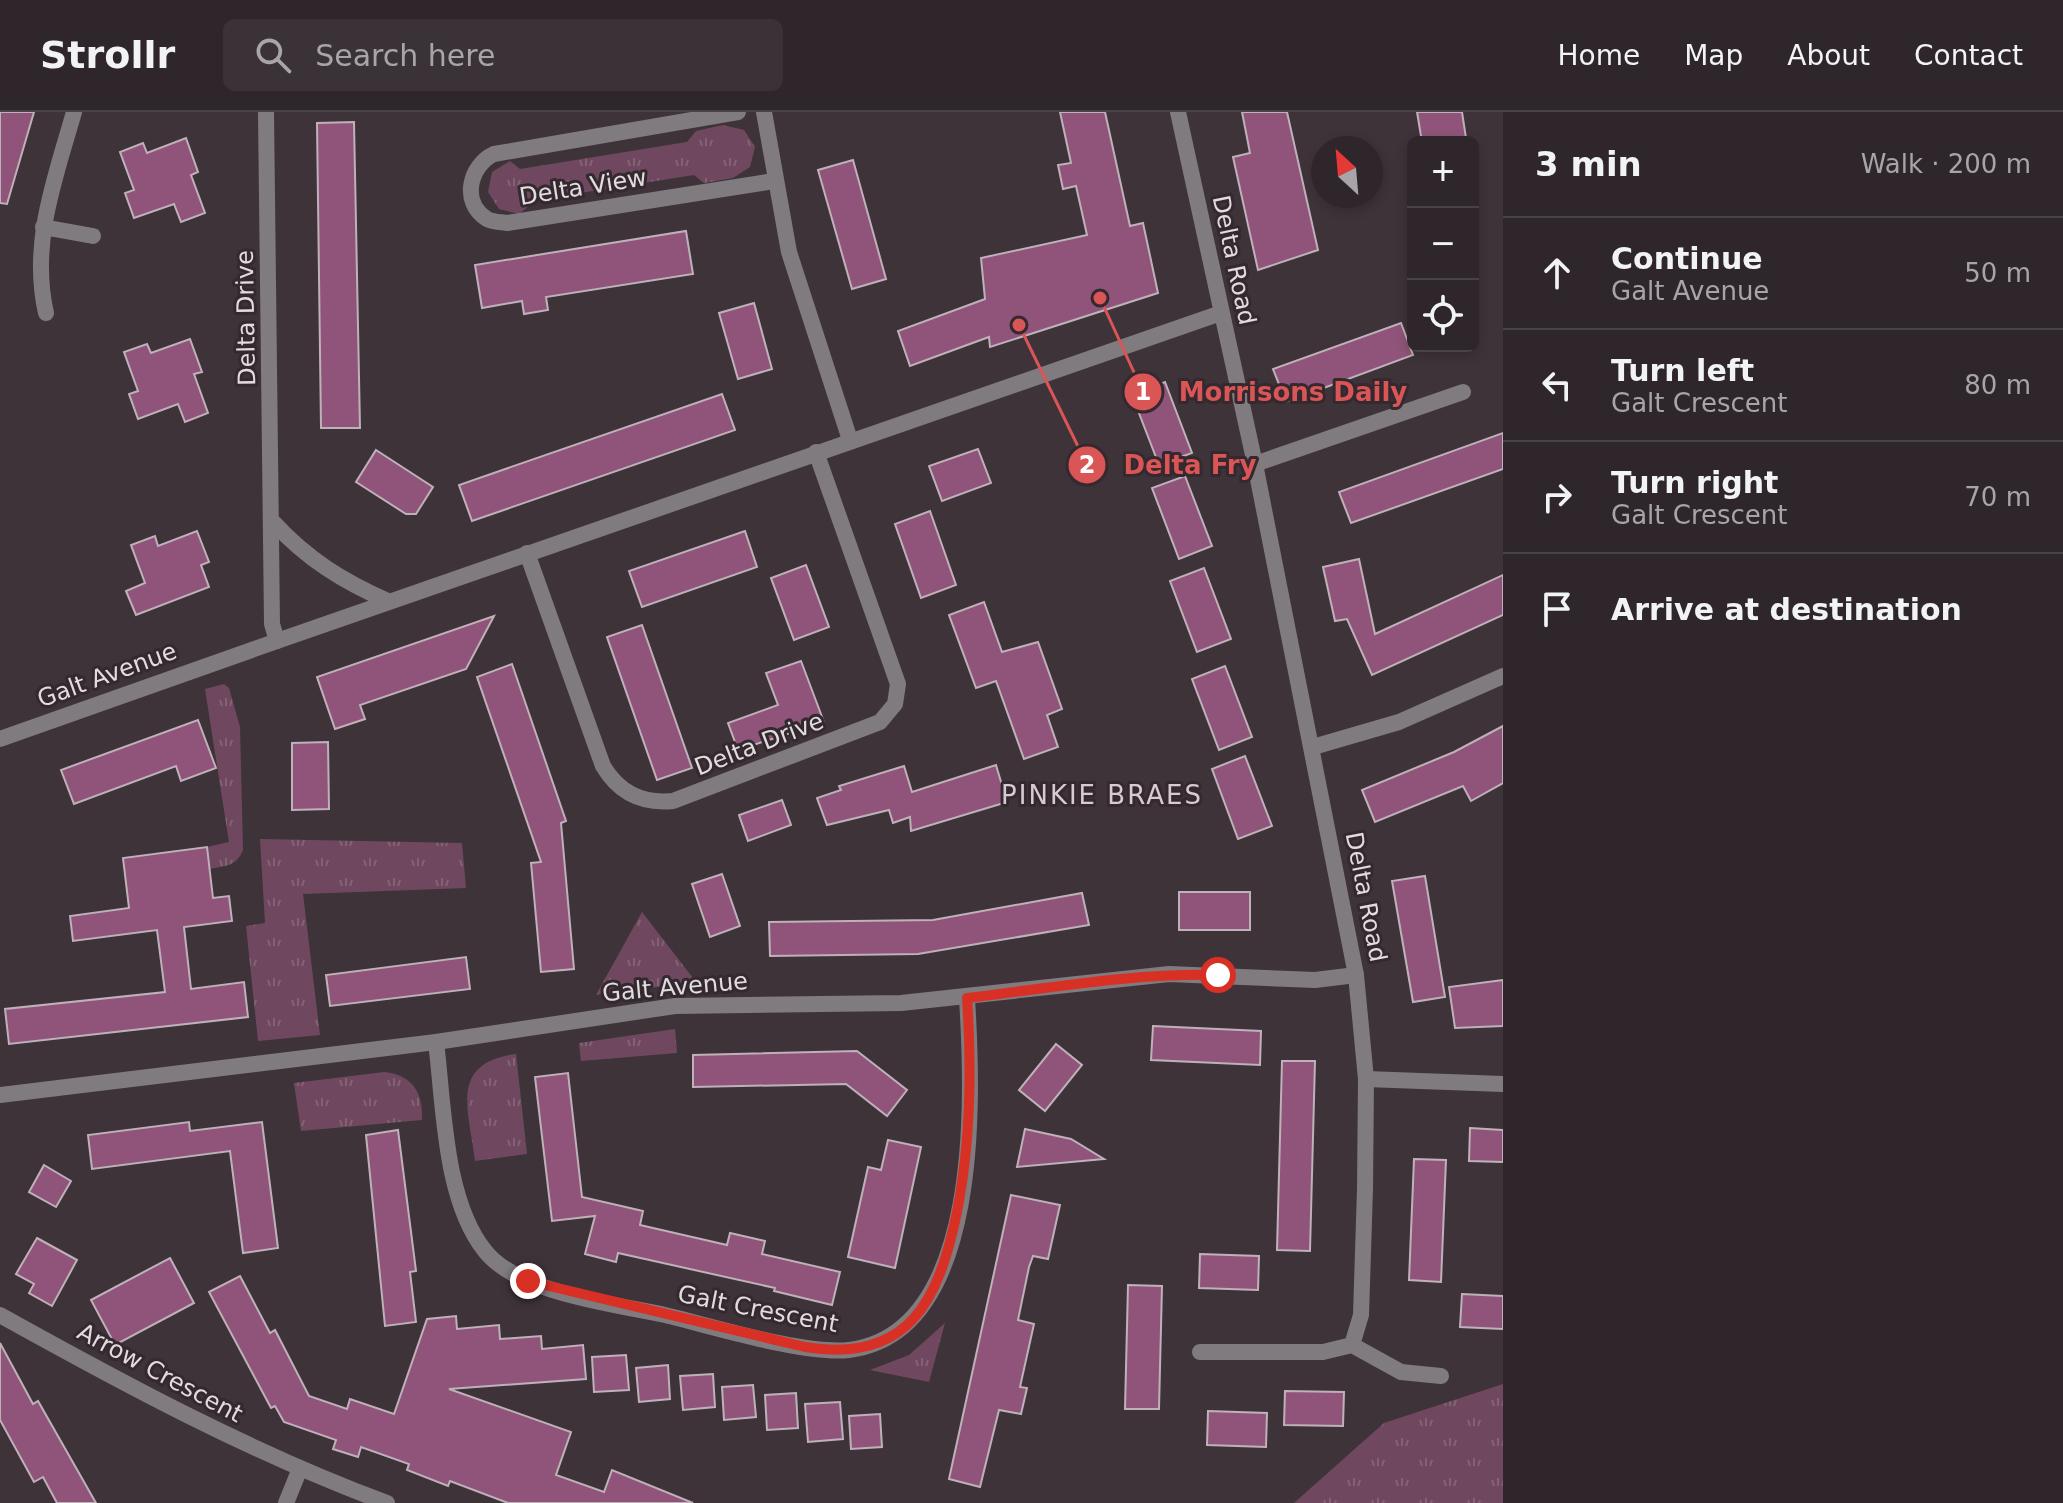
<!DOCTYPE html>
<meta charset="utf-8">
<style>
:root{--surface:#2e262b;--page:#3a3237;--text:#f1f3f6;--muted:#a7a5a9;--line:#494347}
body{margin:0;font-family:"DejaVu Sans",sans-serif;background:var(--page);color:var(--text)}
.controls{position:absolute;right:24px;top:24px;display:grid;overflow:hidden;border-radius:12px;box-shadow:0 4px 12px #0003}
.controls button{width:72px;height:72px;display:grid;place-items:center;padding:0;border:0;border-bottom:2px solid var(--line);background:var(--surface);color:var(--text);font:40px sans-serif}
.compass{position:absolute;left:1311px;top:24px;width:72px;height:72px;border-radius:50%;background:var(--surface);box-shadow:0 4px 12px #0003;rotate:334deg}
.stop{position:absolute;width:24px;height:24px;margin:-18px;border:6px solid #d93025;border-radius:50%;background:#fff}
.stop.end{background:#d93025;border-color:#fff;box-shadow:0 2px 8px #0008}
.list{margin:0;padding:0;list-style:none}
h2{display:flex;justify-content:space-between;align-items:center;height:104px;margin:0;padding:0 32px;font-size:34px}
h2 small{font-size:26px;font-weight:400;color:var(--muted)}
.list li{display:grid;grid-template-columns:52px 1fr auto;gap:24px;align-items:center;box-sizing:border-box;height:112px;padding:0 32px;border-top:2px solid var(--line)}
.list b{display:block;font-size:30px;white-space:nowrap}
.list p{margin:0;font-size:26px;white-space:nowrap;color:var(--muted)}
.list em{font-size:26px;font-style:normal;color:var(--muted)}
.icon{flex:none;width:44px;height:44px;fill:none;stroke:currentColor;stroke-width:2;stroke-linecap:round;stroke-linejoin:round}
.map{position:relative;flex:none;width:1503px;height:1391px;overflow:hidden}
header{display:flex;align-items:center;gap:48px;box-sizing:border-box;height:112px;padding:0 40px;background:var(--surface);border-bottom:2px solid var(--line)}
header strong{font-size:38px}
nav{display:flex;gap:44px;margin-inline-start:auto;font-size:28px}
.search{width:560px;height:72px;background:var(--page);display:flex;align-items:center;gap:20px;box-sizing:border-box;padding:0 28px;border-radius:12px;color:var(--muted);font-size:30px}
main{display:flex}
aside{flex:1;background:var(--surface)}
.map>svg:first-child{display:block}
</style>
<header>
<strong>Strollr</strong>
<div class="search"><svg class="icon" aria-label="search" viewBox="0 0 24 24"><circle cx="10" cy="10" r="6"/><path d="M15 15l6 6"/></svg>Search here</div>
<nav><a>Home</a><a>Map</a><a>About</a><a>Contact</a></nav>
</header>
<main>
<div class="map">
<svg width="1503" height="1391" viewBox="0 0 1503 1391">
<defs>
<pattern id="grass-tufts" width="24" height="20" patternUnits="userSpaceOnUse" patternTransform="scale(2)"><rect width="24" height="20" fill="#6f4860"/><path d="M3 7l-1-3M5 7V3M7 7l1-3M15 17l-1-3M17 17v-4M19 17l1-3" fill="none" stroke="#836276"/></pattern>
</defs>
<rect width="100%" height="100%" fill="#3e3339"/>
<g fill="url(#grass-tufts)">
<path d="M723,13L744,18L755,35L750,55L733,66L704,71L694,63L536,88L519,102L499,97L488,80L492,60L510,49L520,57L687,30L696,19Z"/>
<path d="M224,572L229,576L240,615L243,738C237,754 225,754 209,757L207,735L229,730L205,577Z"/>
<path d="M260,727L462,731L466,776L303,782L320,923L258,929L246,814L265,811Z"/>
<path d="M642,800L696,870L596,883Z"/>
<path d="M675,917L677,941L581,949L579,931Z"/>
<path d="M516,942L527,1042L475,1049C469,998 448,951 516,942Z"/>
<path d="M384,960C413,963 423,981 422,1008L301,1019L294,971Z"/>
<path d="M945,1211L929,1270L870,1258L909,1243Z"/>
<path d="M1503,1272V1391H1294L1384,1311Z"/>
</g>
<g fill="#90547a" stroke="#beb1b9" stroke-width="2">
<path d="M0,0H34L7,92L0,91Z"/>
<path d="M1060,0H1105L1130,114L1143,111L1158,181L990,235L989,225L910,254L898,219L985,187L981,146L1087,123L1076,74L1063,77L1058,53L1071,51Z"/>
<path d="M1242,0H1287L1318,138L1258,158L1233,45L1250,41Z"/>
<path d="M1417,0H1462L1466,26L1422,30Z"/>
<path d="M354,10L360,316H321L317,11Z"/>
<path d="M186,26L198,60L191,63L205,101L181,110L174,92L134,106L125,81L134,78L120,40L143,31L147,41Z"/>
<path d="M853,48L886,167L852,177L818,58Z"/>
<path d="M686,119L693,162L546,185L548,198L524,202L522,189L482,196L475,153Z"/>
<path d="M754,191L772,257L738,267L719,201Z"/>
<path d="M1401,211L1413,243L1286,290L1273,257Z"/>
<path d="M190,227L202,260L194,262L208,301L185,310L178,292L138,307L129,282L138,279L124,240L147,232L151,241Z"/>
<path d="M1165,270L1192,341L1159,353L1132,283Z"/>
<path d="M722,282L735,318L472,409L459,373Z"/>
<path d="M1503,321V357L1351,411L1339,380Z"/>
<path d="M978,337L991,371L942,389L929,354Z"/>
<path d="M376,338L433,375L416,402H406L356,370Z"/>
<path d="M1185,364L1212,434L1179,447L1152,376Z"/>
<path d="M930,399L956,473L921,486L895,412Z"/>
<path d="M197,419L209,450L201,453L209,475L136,503L126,479L145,471L131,433L155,424L158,434Z"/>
<path d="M745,419L757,455L642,495L629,459Z"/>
<path d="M1359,447L1375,522L1503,463V503L1372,563L1347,507L1335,509L1323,455Z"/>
<path d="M806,453L829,515L794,528L771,466Z"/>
<path d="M1204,456L1231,527L1197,540L1170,469Z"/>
<path d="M984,490L1002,540L1038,530L1062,597L1047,603L1058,635L1024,647L996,569L976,576L949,503Z"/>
<path d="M494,504L466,557L360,593L365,607L335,617L317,565Z"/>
<path d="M642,513L692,656L657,668L607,525Z"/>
<path d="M801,549L824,610L738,638L728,611L778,593L766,561Z"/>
<path d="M512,552L566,709L561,711L574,857L541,860L531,751L541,750L477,565Z"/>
<path d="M1225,554L1252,625L1219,638L1192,567Z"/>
<path d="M198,608L216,656L181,669L176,654L74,692L61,658Z"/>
<path d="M1503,614V671L1471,689L1463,674L1375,710L1362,678L1454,640Z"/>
<path d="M328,630L329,697L292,698V631Z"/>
<path d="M1245,644L1272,714L1238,727L1212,657Z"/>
<path d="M996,653L1007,690L911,719L910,705L893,711L889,698L827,713L817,686L841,678L839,674L904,654L912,680Z"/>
<path d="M782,688L791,713L748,729L739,703Z"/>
<path d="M207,735L213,786L229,784L232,809L184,815L191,877L244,870L248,905L9,932L5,897L165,880L157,818L73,829L70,804L129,796L123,746Z"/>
<path d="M722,762L740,814L710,825L692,772Z"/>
<path d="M1425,764L1445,885L1413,890L1392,769Z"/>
<rect x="1179" y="780" width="71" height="38"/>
<path d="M1082,781L1089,813L918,842L770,844L769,810L933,808Z"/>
<path d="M466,845L470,877L330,894L326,863Z"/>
<path d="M1503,868V914L1455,916L1449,875Z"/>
<path d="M1153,914L1261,919L1260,953L1151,948Z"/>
<path d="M1056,932L1082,953L1045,999L1019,978Z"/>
<path d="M857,939L907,978L887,1004L846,972L693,975V943Z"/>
<path d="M1282,949H1315L1310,1139L1277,1138Z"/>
<path d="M568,961L582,1085L643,1099L640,1113L727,1133L730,1121L765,1129L762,1142L840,1160L832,1193L774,1179L775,1176L618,1141L616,1150L585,1142L595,1104L552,1109L535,965Z"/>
<path d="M189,1010L190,1019L262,1010L278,1136L243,1141L230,1039L92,1057L88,1023Z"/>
<path d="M1470,1016L1503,1018V1050L1469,1049Z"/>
<path d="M1025,1017L1071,1027L1104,1047L1017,1055Z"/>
<path d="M398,1018L416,1159L410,1160L416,1210L385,1214L366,1023Z"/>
<path d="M888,1028L921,1035L895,1156L848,1145L868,1055L881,1058Z"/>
<path d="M1414,1047L1446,1048L1441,1170L1409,1168Z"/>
<path d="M44,1053L71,1069L56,1095L29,1080Z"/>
<path d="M1011,1083L1060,1093L1048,1147L1033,1144L1029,1155L1018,1208L1034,1212L1020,1275L1027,1276L1021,1302L999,1298L980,1375L949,1367Z"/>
<path d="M37,1126L77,1148L52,1194L29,1181L34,1172L16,1162Z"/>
<path d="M1200,1142L1259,1144L1258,1178L1199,1176Z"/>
<path d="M170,1146L194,1191L115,1233L91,1188Z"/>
<path d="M240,1164L270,1221L275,1218L309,1284L347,1297L350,1287L394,1302L427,1207L456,1204L457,1217L499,1213L500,1227L541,1224L542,1237L583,1233L586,1267L449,1277L571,1320L556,1363L604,1380L612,1358L693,1391H508L450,1369L448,1374L407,1358L409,1352L361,1335L358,1345L333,1337L336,1328L284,1310L275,1294L271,1296L209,1180Z"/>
<path d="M1128,1173L1162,1174L1159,1297H1125Z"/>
<path d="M1462,1182L1503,1184V1217L1460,1215Z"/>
<path d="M0,1231L33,1292L38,1289L96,1391H57L43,1365L34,1370L0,1308Z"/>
<path d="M626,1243L629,1278L594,1280L592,1245Z"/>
<path d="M668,1253L670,1287L639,1290L636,1256Z"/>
<path d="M713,1262L715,1295L683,1298L680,1264Z"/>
<path d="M753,1273L756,1305L724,1308L722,1275Z"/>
<path d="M1285,1279L1344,1280L1343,1314L1284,1313Z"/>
<path d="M796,1281L798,1316L767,1318L765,1283Z"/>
<path d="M840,1290L843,1327L808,1330L805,1292Z"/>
<path d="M1208,1299L1267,1301L1266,1335L1207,1333Z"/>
<path d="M880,1302L882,1335L851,1337L849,1304Z"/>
</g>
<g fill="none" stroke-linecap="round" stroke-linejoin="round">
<g stroke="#807b7e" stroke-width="16">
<path d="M266,0L272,512L277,529L1221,201"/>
<path d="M738,0L494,42C470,53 460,90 487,107C492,110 501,110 507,111L774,69"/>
<path d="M764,0L789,140L850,328"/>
<path d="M1178,0L1255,352L1356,863L1366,967L1365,1077L1361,1203L1352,1233"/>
<path d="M43,115L93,124"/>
<path d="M46,201C30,131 55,67 74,0"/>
<path d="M1255,352L1463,280"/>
<path d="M274,411C307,447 344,470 388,489"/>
<path d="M527,441L603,654C619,681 642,692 673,689L880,610L895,592L898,572L816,340"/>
<path d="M0,627L277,529"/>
<path d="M1313,635L1399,610L1503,564"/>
<path d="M436,930C444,994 444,1088 485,1139C518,1181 614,1192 665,1203C712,1214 804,1243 849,1238C983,1221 973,985 967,886"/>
<path d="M1366,967L1503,972"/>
<path d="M0,983L436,930L675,894L901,891L1169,862L1315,868L1356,863"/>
<path d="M0,1203C126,1273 252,1341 387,1391"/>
<path d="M1200,1240H1323L1352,1233L1401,1260L1441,1264"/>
<path d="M286,1391L299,1359"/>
</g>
</g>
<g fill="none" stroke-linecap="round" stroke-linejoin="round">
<path stroke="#d93025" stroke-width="10" d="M528,1169L805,1235C909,1252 939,1188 957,1100C971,1029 972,959 967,886C1051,876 1133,861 1218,863"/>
</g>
<g text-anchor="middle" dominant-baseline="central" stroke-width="6" stroke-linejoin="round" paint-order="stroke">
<g font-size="24" fill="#e2dcdf" stroke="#33292f">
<text transform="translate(583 75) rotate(-9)">Delta View</text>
<text transform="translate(1234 148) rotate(78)">Delta Road</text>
<text transform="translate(246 206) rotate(-91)">Delta Drive</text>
<text transform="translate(107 563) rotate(-20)">Galt Avenue</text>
<text transform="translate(759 632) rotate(-21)">Delta Drive</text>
<text transform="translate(1366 785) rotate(79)">Delta Road</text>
<text transform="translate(675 875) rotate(-5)">Galt Avenue</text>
<text transform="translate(758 1197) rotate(11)">Galt Crescent</text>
<text transform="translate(160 1261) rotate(28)">Arrow Crescent</text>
</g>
<g font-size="26" letter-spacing="2" fill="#d7cad1" stroke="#33292f">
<text x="1102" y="683">PINKIE BRAES</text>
</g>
</g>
<path fill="none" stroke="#d95556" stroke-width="3" d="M1100 186L1143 280M1019 213L1087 353"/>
<g fill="#d95556" stroke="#33292f" stroke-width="3">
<circle cx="1100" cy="186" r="8"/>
<circle cx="1019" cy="213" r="8"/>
<circle cx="1143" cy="280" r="20"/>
<circle cx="1087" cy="353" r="20"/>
</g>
<g font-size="24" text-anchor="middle" font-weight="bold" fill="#fff">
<text x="1143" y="288">1</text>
<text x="1087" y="361">2</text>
</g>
<g font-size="26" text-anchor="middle" font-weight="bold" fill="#d95556" stroke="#33292f" stroke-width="6" stroke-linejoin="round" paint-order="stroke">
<text x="1293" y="289">Morrisons Daily</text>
<text x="1190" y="362">Delta Fry</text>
</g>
</svg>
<div class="controls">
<button>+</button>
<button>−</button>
<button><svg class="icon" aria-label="locate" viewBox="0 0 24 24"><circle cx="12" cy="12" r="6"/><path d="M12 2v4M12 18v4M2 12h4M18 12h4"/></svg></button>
</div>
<svg class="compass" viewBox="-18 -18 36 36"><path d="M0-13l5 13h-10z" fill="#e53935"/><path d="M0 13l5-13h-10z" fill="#a7a5a9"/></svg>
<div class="stop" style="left:1218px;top:863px"></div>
<div class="stop end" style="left:528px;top:1169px"></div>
</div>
<aside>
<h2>3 min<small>Walk · 200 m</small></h2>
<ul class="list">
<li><svg class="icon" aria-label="ahead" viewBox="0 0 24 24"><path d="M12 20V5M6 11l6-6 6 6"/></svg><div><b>Continue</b><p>Galt Avenue</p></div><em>50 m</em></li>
<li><svg class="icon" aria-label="left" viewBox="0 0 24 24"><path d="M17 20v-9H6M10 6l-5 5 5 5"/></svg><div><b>Turn left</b><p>Galt Crescent</p></div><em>80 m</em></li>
<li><svg class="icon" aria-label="right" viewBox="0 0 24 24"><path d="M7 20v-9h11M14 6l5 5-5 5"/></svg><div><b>Turn right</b><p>Galt Crescent</p></div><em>70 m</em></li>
<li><svg class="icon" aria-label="arrive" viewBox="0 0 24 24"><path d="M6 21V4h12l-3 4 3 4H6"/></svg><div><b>Arrive at destination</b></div></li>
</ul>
</aside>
</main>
